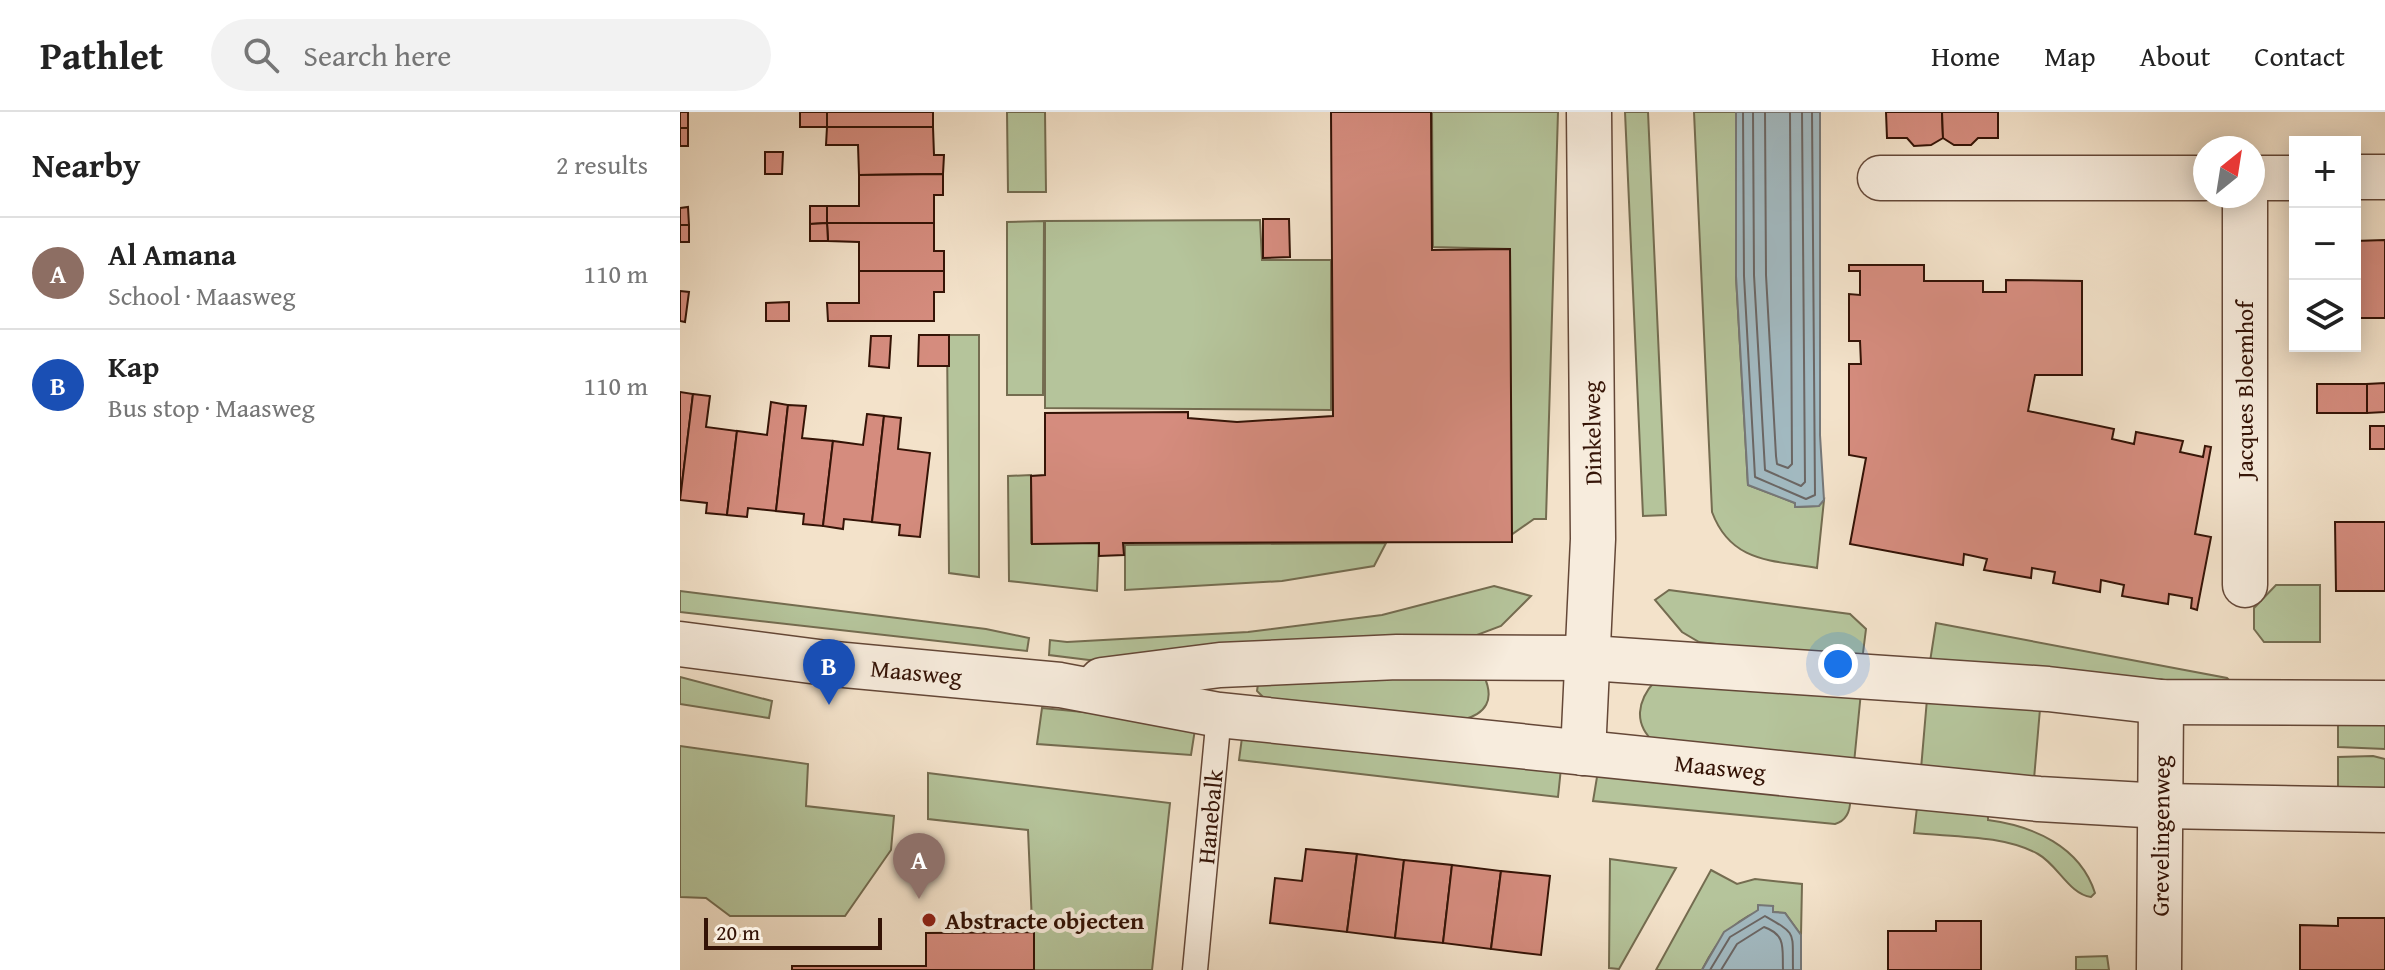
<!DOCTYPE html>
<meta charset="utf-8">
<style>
:root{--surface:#fff;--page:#f2f2f2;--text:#222;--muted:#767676;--line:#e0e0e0;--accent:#111827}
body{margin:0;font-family:"Gentium Book Plus",serif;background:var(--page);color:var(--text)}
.controls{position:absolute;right:24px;top:24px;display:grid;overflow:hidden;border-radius:0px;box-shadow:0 4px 20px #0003}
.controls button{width:72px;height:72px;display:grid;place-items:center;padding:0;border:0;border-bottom:2px solid var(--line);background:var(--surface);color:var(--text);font:40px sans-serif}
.compass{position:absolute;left:1513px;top:24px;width:72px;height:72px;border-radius:50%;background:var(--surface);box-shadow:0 4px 20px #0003;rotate:30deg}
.scale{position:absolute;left:24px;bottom:20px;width:178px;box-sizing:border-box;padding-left:8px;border:4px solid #341306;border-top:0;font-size:22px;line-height:28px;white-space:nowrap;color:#341306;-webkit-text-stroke:6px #f7ecdd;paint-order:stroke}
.you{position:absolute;left:1158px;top:552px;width:28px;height:28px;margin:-20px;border:6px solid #fff;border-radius:50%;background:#1a73e8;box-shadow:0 0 0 12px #1a73e833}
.badge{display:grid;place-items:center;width:52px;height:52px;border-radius:50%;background:var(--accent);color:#fff;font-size:26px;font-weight:700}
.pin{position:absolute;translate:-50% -66px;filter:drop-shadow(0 2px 4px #0008)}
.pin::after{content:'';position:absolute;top:42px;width:28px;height:24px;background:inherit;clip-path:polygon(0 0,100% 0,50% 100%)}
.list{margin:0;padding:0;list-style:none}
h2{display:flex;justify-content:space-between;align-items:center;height:104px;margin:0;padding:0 32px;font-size:34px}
h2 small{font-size:26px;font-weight:400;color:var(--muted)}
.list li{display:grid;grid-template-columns:52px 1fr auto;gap:24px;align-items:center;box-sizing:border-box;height:112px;padding:0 32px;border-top:2px solid var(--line)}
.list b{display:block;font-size:30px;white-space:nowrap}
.list p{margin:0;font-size:26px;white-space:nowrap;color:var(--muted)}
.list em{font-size:26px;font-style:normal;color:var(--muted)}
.icon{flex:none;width:44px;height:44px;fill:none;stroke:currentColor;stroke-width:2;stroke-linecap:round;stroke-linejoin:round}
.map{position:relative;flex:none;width:1705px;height:858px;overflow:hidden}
header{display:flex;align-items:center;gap:48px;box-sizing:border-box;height:112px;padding:0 40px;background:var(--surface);border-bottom:2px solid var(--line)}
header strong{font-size:38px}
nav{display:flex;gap:44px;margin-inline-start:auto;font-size:28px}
.search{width:560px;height:72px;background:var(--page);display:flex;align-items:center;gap:20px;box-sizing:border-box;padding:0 28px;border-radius:44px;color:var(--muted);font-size:30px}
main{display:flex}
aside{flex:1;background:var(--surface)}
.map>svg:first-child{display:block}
</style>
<header>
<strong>Pathlet</strong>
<div class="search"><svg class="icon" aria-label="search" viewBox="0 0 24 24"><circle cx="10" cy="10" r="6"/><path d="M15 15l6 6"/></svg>Search here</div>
<nav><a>Home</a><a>Map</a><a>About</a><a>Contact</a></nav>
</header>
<main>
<aside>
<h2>Nearby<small>2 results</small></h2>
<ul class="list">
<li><span class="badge" style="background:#8d6e63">A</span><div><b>Al Amana</b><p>School · Maasweg</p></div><em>110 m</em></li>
<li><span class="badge" style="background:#1a4fb4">B</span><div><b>Kap</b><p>Bus stop · Maasweg</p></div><em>110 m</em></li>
</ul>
</aside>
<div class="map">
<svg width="1705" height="858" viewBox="0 0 1705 858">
<rect width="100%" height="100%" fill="#f3e2ca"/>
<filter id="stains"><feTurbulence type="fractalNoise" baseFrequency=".0025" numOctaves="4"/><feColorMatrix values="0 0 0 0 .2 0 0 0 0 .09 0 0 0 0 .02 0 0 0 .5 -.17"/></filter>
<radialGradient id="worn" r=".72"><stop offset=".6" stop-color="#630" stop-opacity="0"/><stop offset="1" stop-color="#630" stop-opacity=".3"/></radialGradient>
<g fill="#b5c49b" stroke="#746c50" stroke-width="2">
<path d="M327,0H365L366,80H328Z"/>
<path d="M752,0H878L866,407H854L831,423L830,137L753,135Z"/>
<path d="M945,0H968L986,403L963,404Z"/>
<path d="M1014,0H1056V164L1068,373L1115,391L1116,395L1138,394L1144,388L1137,456C1092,448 1051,451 1032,400Z"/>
<path d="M580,108L582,148H651V298L365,296V109Z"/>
<path d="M364,109L363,283H327V110Z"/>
<path d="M267,223H299V465L269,461Z"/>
<path d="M351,363V431L419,429L417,479L329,469L328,364Z"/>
<path d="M706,431L694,454L602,469L445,478V433Z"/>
<path d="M1596,473H1640V530H1584L1574,517V496Z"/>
<path d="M814,474L851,484L821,514L789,526L409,548L369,543L370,528L387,530L568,520L702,503Z"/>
<path d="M989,478L1170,502L1186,517L1182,549L1019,530L1002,520L975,488Z"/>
<path d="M0,479L306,517L349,526L347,539L0,500Z"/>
<path d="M1256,511L1547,566L1552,571L1551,574L1249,556Z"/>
<path d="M804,564C815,588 806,602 782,608L585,587L577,579L578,572L587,567Z"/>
<path d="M0,565L92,589L89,606L0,592Z"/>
<path d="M975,569L1181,580L1174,651L975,631C953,612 957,589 975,569Z"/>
<path d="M1247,587L1360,597L1354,667L1241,657Z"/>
<path d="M362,596L516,611L511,643L357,632Z"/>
<path d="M1658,607H1705V637L1658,635Z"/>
<path d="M563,618L881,656L878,685L559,648Z"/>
<path d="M0,634L128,652L126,694L214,704L211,738L165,804H50L26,786L0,785Z"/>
<path d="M1693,644L1705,647V679H1658V645Z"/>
<path d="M918,659L1170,684C1171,696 1168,708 1155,712L913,689Z"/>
<path d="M248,661L490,691L472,858H354L348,718L248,707Z"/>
<path d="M1237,695L1308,704V708C1353,714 1400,734 1415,781L1411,785C1389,782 1378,753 1358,742C1323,723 1274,725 1234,721Z"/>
<path d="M930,747L996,756L939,857L929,856Z"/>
<path d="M1031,758L1057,772L1075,767L1122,772L1121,823L1105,801L1092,800L1093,795C1057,803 1038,826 1022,858H976Z"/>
<path d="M1427,844L1429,858H1396V845Z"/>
</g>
<g fill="#a2bac2" stroke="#767777" stroke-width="2">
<path d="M1056,0H1140V323L1144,388L1139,394L1115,395V391L1068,373L1056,164Z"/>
<path d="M1078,793L1093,794V800L1105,801L1121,823V858H1022L1044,820L1078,798Z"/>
</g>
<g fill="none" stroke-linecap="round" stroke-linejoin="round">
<g stroke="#6b6664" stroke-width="2">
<path d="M1063,0L1064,164L1075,365L1126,387L1135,383L1132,0"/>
<path d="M1073,0L1074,163L1085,358L1121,374L1125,370L1122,0"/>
<path d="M1085,0L1086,163L1096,344L1097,352L1108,356L1112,352L1110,0"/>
<path d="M1030,858L1050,825L1085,804C1118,823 1112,819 1113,858"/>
<path d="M1041,858L1057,832L1084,815C1107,823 1102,837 1103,858"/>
</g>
</g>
<g fill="#d58c7e" stroke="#341306" stroke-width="2">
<rect x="0" y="0" width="8" height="16"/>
<rect x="120" y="0" width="27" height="15"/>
<rect x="147" y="0" width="106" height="15"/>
<path d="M651,0H751L752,138L830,137L832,430L443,431L444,443L419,444V431L352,432L351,364L365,363V301L508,300V306L557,310L653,304Z"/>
<path d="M1206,0H1262L1263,26L1251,33L1234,34L1227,26H1207Z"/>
<path d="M1262,0H1318V26H1298L1291,33H1274L1263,26Z"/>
<path d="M147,15H253L254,43H264L263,62L179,63L178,33H146Z"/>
<rect x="0" y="16" width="8" height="18"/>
<path d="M85,40H103L102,62H85Z"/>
<path d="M263,62V83H254V111H147V94H179V63Z"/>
<path d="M130,94H147V111L130,112Z"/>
<path d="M8,95L9,113H0V96Z"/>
<path d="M583,107H609L610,145L583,146Z"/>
<path d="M147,111H254V139H264V159H179V130L148,129Z"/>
<path d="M147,111L148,129H130V112Z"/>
<rect x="0" y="113" width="9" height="17"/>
<path d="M1705,128V206H1675V129Z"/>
<path d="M1169,153H1244V169H1303V180H1326V168L1402,169V263H1355L1348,299L1434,317L1432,327L1454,332L1456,320L1503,329L1500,340L1523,345L1525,334L1531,335L1515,422L1531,425L1517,498L1511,496L1512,486L1489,482L1488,492L1442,484L1444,473L1421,468L1420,480L1373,471L1375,460L1352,456L1351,466L1304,458L1307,447L1284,442L1283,453L1170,432L1186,346L1169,343V252H1181L1180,229H1169V182L1180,183V159H1169Z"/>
<path d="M179,159H264V180H254V209H148L147,191H179Z"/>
<path d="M0,179L9,180L5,210L0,209Z"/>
<path d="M109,190V209H86V191Z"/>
<path d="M239,223H269V254H238Z"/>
<path d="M191,224H211L209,256L189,254Z"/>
<path d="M1705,271V300L1687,301V272Z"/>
<rect x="1637" y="272" width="50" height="29"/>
<path d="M0,280L13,282L0,388Z"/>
<path d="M13,282L30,284L26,315L57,319L47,403L26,401L27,391L0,388Z"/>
<path d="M91,290L108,293L96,399L68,396L67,405L47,403L57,319L87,323Z"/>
<path d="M108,293L126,294L122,326L153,329L143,414L123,412L124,402L96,399Z"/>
<path d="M187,302L204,304L192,410L164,407L163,417L143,414L153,329L183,333Z"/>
<path d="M204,304L221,306L218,337L250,341L240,425L219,423L220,413L192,410Z"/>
<rect x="1690" y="314" width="15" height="23"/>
<path d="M1655,410H1705V479H1656Z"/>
<path d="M626,737L677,742L667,820L590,811L595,766L622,769Z"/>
<path d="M677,742L724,748L715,826L667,820Z"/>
<path d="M724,748L772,753L763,831L715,826Z"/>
<path d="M772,753L821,759L811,837L763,831Z"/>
<path d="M821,759L870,764L861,843L811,837Z"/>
<path d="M1658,806H1705V858H1620V813L1658,814Z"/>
<path d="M1256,809H1301V858H1208V819H1256Z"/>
<path d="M354,820V858H112V854H246V821Z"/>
</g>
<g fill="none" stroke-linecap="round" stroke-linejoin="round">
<defs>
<g id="service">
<path id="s1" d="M515,858L539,603"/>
</g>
<g id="minor">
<path d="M1675,65H1705"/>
<path d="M1200,66H1525"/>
<path d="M1573,66H1615"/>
<path d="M1565,84V473"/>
</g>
<g id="tertiary">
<path id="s2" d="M0,532L154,552L380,573L539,603L1187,670L1359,687L1482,694L1705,698"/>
<path d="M422,568L540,553L717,545L910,546L1368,577L1481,590L1705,591"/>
<path d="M903,641L913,427L909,0"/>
<path id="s3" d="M1479,858L1481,590"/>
</g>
</defs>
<use href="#service" stroke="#644737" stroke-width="27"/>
<use href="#minor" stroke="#644737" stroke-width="47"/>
<use href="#tertiary" stroke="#644737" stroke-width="47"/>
<use href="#service" stroke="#f7ecdd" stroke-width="24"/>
<use href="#minor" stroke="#f7ecdd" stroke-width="44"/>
<use href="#tertiary" stroke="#f7ecdd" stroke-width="44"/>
</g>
<circle fill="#8f2418" stroke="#f7ecdd" stroke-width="3" cx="249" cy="808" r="8"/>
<g text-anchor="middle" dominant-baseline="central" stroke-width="8" stroke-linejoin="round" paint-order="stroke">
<g font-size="24" fill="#341306" stroke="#f7ecdd">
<text transform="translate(1564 278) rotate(-90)">Jacques Bloemhof</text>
<text transform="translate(912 321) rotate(-91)">Dinkelweg</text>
<text stroke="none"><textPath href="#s2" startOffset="238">Maasweg</textPath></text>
<text stroke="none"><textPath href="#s2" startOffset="1048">Maasweg</textPath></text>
<text stroke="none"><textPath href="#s1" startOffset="154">Hanebalk</textPath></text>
<text stroke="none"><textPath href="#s3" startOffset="134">Grevelingenweg</textPath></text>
</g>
<g font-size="24" font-weight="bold" fill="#341306" stroke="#f7ecdd" text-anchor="start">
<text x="265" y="808">Abstracte objecten</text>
</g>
</g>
<rect width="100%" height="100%" filter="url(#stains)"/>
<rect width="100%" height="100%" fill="url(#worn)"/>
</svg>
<div class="controls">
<button>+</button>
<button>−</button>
<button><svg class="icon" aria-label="layers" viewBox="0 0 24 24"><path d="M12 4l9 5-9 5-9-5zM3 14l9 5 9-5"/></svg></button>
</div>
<svg class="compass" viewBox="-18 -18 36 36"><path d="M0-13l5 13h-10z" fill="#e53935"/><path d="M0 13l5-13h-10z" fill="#767676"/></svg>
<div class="scale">20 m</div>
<div class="you"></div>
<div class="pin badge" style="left:239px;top:787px;background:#8d6e63">A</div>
<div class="pin badge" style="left:149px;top:593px;background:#1a4fb4">B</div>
</div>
</main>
